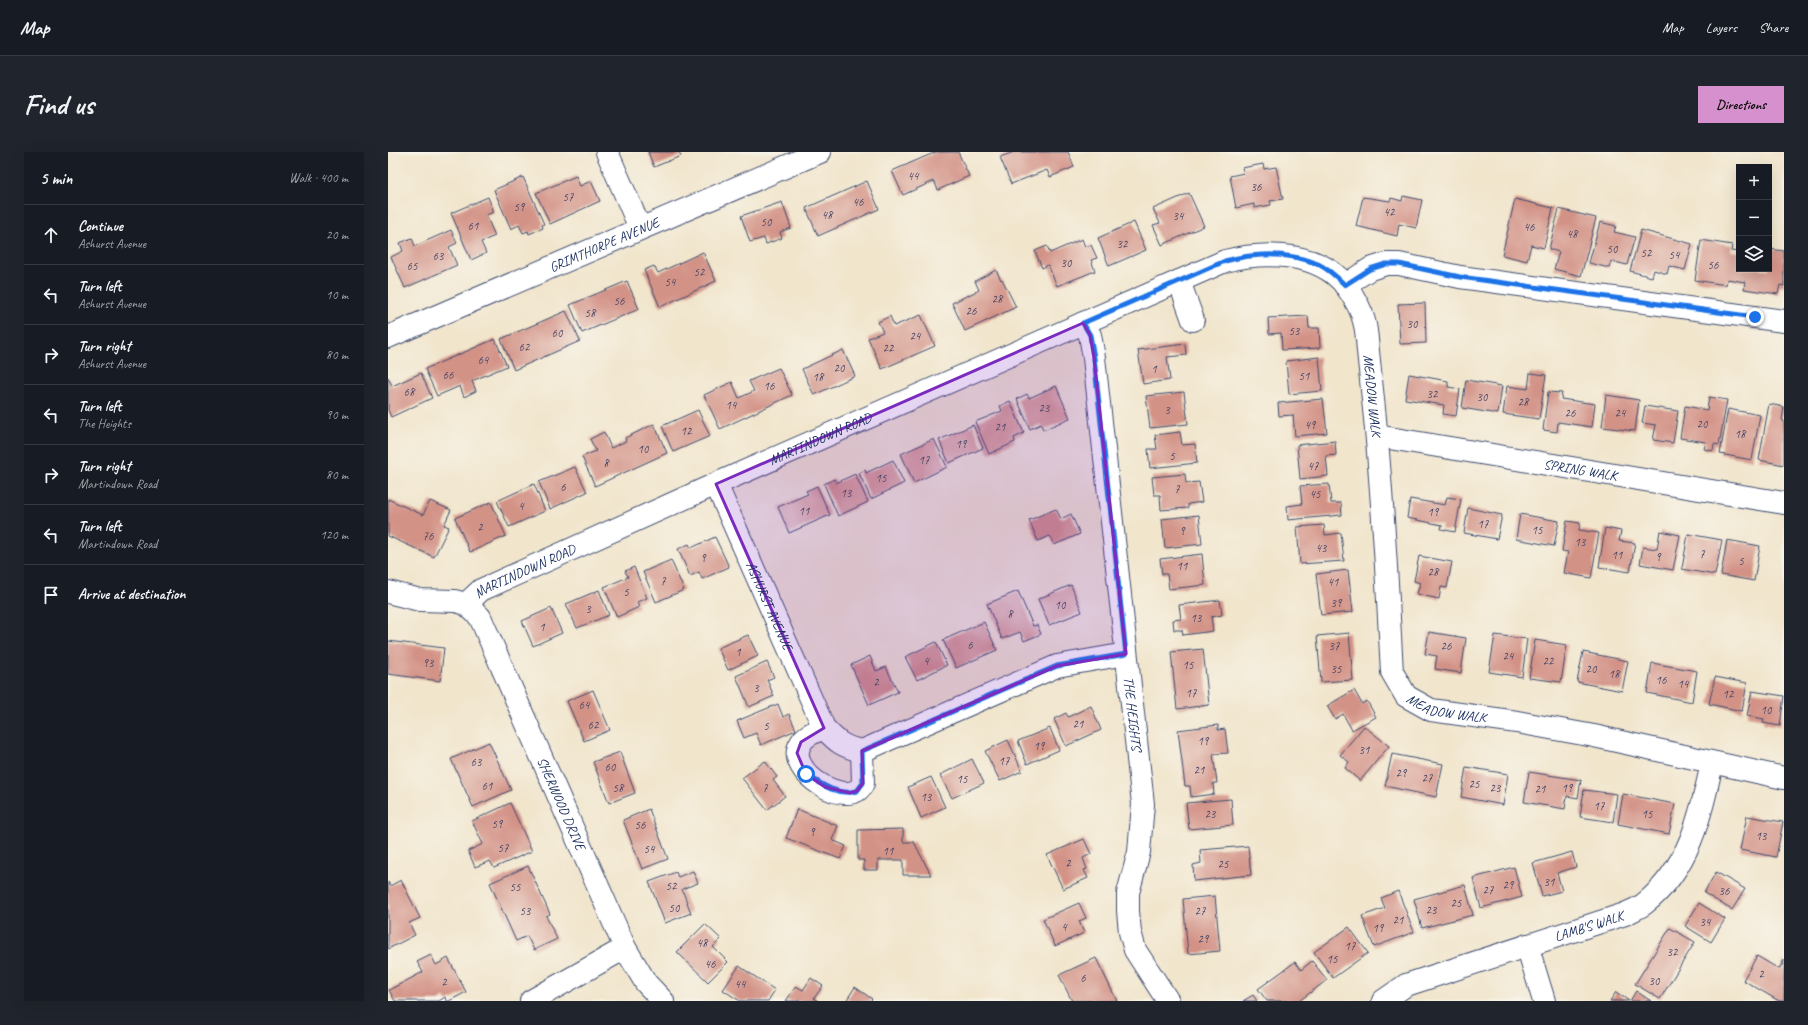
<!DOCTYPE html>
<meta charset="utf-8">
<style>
:root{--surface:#171b24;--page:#20242c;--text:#f1f3f6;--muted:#9ea1a6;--line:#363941;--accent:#d690ce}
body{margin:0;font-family:Caveat,sans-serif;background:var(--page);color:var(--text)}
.controls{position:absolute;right:12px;top:12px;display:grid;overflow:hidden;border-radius:0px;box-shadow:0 4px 16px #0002}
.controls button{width:36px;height:36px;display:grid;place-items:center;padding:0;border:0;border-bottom:1px solid var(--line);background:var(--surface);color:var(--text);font:20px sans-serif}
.stop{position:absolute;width:12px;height:12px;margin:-9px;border:3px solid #1a73e8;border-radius:50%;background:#fff}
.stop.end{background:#1a73e8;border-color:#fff;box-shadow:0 1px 4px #0008}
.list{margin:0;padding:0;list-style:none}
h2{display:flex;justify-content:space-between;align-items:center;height:52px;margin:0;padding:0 16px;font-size:17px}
h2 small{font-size:13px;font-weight:400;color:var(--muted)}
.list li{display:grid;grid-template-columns:26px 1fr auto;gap:12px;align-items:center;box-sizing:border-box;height:60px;padding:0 16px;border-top:1px solid var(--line)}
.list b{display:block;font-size:15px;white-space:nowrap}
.list p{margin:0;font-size:13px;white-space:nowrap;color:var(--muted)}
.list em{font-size:13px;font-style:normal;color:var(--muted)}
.icon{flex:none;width:22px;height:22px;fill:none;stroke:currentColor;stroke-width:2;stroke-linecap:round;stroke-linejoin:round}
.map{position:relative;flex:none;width:1396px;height:849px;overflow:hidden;border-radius:0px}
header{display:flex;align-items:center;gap:24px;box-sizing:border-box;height:56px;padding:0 20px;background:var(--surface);border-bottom:1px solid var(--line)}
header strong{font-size:19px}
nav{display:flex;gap:22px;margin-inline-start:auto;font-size:14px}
.intro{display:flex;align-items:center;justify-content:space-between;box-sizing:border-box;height:96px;padding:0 24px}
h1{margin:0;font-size:28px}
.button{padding:10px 18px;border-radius:0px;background:var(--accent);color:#111;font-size:14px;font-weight:700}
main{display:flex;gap:24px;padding:0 24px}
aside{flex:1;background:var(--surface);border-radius:0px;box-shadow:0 4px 16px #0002}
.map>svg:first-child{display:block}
</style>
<header>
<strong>Map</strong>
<nav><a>Map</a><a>Layers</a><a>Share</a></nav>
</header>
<div class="intro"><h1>Find us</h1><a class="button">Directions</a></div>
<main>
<aside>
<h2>5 min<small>Walk · 400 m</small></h2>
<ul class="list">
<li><svg class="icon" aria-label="ahead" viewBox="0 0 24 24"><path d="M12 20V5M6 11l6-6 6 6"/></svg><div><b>Continue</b><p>Ashurst Avenue</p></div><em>20 m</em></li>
<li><svg class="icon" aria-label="left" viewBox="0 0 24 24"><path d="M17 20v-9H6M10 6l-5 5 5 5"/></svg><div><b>Turn left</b><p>Ashurst Avenue</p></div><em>10 m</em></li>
<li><svg class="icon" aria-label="right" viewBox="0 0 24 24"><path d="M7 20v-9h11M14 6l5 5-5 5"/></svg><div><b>Turn right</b><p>Ashurst Avenue</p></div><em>80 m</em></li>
<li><svg class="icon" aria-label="left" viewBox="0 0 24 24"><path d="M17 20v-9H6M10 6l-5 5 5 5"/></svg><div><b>Turn left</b><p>The Heights</p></div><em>90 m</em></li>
<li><svg class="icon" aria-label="right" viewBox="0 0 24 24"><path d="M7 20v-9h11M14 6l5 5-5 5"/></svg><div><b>Turn right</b><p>Martindown Road</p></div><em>80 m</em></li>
<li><svg class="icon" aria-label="left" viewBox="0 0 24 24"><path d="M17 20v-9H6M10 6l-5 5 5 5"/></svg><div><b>Turn left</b><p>Martindown Road</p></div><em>120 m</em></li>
<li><svg class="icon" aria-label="arrive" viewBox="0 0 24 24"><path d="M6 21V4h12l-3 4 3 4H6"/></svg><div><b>Arrive at destination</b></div></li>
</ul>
</aside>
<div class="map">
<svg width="1396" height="849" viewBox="0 0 1396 849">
<rect width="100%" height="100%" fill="#f7f3e8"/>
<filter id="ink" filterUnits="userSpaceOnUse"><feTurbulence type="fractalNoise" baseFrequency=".025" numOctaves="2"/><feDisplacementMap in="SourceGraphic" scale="8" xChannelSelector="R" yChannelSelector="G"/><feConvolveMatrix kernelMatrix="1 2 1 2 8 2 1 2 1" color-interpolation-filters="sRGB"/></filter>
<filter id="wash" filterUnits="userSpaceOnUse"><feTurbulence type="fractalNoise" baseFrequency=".012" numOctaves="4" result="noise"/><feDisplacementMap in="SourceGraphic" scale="16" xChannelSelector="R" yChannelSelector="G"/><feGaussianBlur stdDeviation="0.9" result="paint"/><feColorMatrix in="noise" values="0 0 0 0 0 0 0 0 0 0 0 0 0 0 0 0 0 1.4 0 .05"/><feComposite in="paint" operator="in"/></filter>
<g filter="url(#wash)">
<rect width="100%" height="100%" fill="#f1e5cc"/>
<g id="blocks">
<g fill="#d39286">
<path d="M260,0H291L293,4L266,15Z"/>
<path d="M548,0H570L581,24L550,38L546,29L515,43L504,19Z"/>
<path d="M626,0H680L686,15L662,25L659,18L623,32L612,5Z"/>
<path d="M875,12L876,17L888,15L895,47L882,49L883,53L866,56V52L848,56L842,24L856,21L854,16Z"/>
<path d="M188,24L192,34L203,29L212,49L162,72L148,41Z"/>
<path d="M135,25L156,72L154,73L155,76L141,82L140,79L135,81L131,73L123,77L106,38Z"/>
<path d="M479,29L491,57L430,84L418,56Z"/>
<path d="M801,41L816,74L774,93L765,73L772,71L765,57Z"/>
<path d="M1015,44L1034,48L1028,76L1011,72L1009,84L968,74L975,45L1002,49L1003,46L1014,49Z"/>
<path d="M100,45L106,60L98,63L107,84L93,90L98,101L83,108L63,61Z"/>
<path d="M1127,47L1165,56L1156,96L1143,93L1139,109L1114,103Z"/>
<path d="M394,50L403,76L392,80L394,86L378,92L376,86L362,90L353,64Z"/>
<path d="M1171,57L1208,66L1193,124L1166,117L1171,100L1161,97Z"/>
<path d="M746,70L758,98L721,114L710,86Z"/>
<path d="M1212,70L1228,74L1226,80L1247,85L1239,113L1223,109L1221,116L1201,111Z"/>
<path d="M63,78L69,91L61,95L69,113L17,136L3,105L15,99L12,91L24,86L27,94Z"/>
<path d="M1253,78L1304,92L1297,118L1281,114L1279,122L1266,118L1264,125L1242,119Z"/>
<path d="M694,87L697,95L703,93L709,106L703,108L707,119L669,134L660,113L654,116L647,99L659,94L662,101Z"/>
<path d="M1313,88L1344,93L1343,99L1351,100V117H1381V97L1396,99V134L1392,133L1390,142L1356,137L1357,130L1339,127L1338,133L1307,128Z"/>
<path d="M315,100L328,129L272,155L256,118L266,114L270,121Z"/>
<path d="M608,118L613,128L614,127L628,155L577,179L564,151L591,138L587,129Z"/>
<path d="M239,129L251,157L194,181L182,153Z"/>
<path d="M1037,151L1038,191L1012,192L1010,152Z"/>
<path d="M178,159L192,189L126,218L113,187Z"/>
<path d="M533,163L547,194L494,217L480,186L495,180L490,170L502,164L506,174Z"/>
<path d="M920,164L921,176H931L932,196L894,198L893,181L881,182L880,166Z"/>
<path d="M107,187L119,214L84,229L88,239L76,245L72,234L49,244L37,217Z"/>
<path d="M797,192L798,203L779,205L782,228L755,232L750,198Z"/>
<path d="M455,198L467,224L426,243L414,217Z"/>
<path d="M931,205L934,239L901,242L898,209Z"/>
<path d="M391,216L404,243L332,277L316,243L344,230L351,246L366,239L361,229Z"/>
<path d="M33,221L44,246L3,265L0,258V225L4,234Z"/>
<path d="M1142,221L1158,223L1151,267L1115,262L1119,234L1140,237Z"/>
<path d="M1021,222L1060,229V235L1072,237L1068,264L1055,262L1056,253L1017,247Z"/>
<path d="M1078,228L1114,234L1110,262L1074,256Z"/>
<path d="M668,234L682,266L655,278L653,272L642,277L629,247L639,242L641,246Z"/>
<path d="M796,240L800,272L762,276L758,244Z"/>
<path d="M1160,240L1174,241L1173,247L1207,252L1204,275L1170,270L1169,280L1155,278Z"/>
<path d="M1218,243L1251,248L1247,279L1214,275Z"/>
<path d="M1321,245L1339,248L1331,293L1326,292L1325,299L1316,297L1318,290L1292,286L1297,254L1319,258Z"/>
<path d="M935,247L939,281L907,284L905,263L891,264L890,251Z"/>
<path d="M622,249L636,281L626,286L627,290L601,302L587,270L614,259L612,254Z"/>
<path d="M1381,252L1396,255L1394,268L1396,269V313L1371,308Z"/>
<path d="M1257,254L1290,259L1285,291L1265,288L1268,273L1254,271Z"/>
<path d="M1340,257L1372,263L1364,308L1332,302Z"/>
<path d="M310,258L322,284L285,300L274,274Z"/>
<path d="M266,272L279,301L207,334L194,305L208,299L202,287L216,280L223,296L238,289L237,286Z"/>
<path d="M585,273L595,296L561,311L551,288Z"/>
<path d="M792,280L794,293L807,292L809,311L762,316L760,297H769L767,283Z"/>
<path d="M546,287L559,315L526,331L513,302Z"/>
<path d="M947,289L948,303L938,304L940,324L912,327L909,293Z"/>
<path d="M505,308L516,331L483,347L471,321L477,318L478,321Z"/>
<path d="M187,315L199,340L162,357L151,330Z"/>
<path d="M467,322L480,350L450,364L436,332L446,327L448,331Z"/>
<path d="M797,322L798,331L811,330L814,350L800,352V356L773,358L772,343H766L764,325Z"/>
<path d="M146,332L157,359L121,375L109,349Z"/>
<path d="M941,332L943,351H953L954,363L900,368L899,354L914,352L912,334Z"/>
<path d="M429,334L442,363L401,381L390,355L420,342L418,339Z"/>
<path d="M1059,345L1073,347L1067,380L1053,377L1054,373L1019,366L1022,347L1057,353Z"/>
<path d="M0,347L35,363L42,349L63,358L56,373L61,375L46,405L0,384Z"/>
<path d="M103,350L118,384L82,400L67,366Z"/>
<path d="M1080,356L1114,363L1109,387L1076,381Z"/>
<path d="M668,357L673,367L683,362L692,382L666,393L662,384L650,389L641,368Z"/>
<path d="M1132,362L1171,369L1166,394L1128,387Z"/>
<path d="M811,363L814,392L777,396L774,367Z"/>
<path d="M1179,369L1192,371L1191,378L1211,381L1203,426L1176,421L1180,400L1174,399Z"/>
<path d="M936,373L937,383L953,381L956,409L912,412L909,375Z"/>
<path d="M1217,376L1233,379L1231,389L1247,391L1242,420L1211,415Z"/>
<path d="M1272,379L1292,383L1285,418L1252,412L1255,395L1269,397Z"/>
<path d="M1300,382L1334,388L1327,423L1294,417Z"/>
<path d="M327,385L341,415L314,427L311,420L302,424L290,397L301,392L303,396Z"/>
<path d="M1339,388L1372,394L1366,429L1333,423Z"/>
<path d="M814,402L817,433L781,437L779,422H774L772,407Z"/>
<path d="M1031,404L1064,410L1059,436L1053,435L1051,447L1029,442L1032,431L1026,429Z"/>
<path d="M283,408L296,438L268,450L255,420Z"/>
<path d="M246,415L259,446L249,450L251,455L229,465L216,435L240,425L237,419Z"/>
<path d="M960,418L965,460L933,463L928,422Z"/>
<path d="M683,433L694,460L661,473L650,447Z"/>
<path d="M211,438L221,463L189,476L178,452Z"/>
<path d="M630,439L645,474L649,473L653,482L636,489L632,480L614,487L599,452Z"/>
<path d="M832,448L834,463L823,465L825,479L795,483L794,478H786L785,468L793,467L791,453Z"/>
<path d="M163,456L174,481L145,494L134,469Z"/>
<path d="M596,470L609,498L568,516L555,488Z"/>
<path d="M1041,480L1078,486L1073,521L1047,517L1049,504L1037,502Z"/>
<path d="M961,481L965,528L933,530L929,484Z"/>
<path d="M360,483L370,504L340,518L330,496Z"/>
<path d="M1107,483L1139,487L1134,525L1101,520Z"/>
<path d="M1147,488L1179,493L1173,530L1141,526Z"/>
<path d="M0,489L56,496L52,529L0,522Z"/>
<path d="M548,490L559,513L529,528L517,505Z"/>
<path d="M815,497L821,553L789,557L783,500Z"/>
<path d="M1195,500L1240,509L1234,539L1189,530Z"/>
<path d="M482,504L488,519L498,515L510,540L481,553L463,513Z"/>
<path d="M379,510L386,525L379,528L386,544L361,555L348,524Z"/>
<path d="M1264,511L1309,519L1304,550L1259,541Z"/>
<path d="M1327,525L1359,531L1354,559L1321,552Z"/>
<path d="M205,538L222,578L196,589L179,549Z"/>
<path d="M966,538L974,552L979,549L988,565L964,578L955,562L947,567L939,554Z"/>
<path d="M1364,539L1396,544L1392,574L1375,571L1376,567L1359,564Z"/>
<path d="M390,552L395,565L401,562L408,578L373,593L368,581L356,586L349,569Z"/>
<path d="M703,554L713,578L678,594L666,567L678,561L680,565Z"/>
<path d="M830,573V578L837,577L840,601L825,602L829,631H825L826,642L803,645L802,634H797L790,578Z"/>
<path d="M976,574L1001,594L972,629L957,616L961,610L952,603Z"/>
<path d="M662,576L671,598L639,612L630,589Z"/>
<path d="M620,588L634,619L612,629L597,599Z"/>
<path d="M101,590L123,638L85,655L63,607Z"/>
<path d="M232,600L247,641L221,651L205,610Z"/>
<path d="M1004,602L1055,612L1048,645L997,634Z"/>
<path d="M584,607L596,631L564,646L552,623Z"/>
<path d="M377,609L389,625L385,628L397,644L379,658L354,626Z"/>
<path d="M1078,615L1120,622L1115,653L1073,645Z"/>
<path d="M1141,620L1193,628L1190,646L1179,644L1177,657L1136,650Z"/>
<path d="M543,625L557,655L533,666L520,635Z"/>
<path d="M1196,638L1229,642L1225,670L1192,665Z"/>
<path d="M1235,642L1287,652L1281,682L1230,672Z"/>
<path d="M843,647L845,673L801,677L798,651Z"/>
<path d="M122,651L144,699L106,716L102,709L87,715L80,699L95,692L84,669Z"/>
<path d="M261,657L280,707L254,717L235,668Z"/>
<path d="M409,657L450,674L444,688L458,694L452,707L398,686Z"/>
<path d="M1359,664L1395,670L1388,705L1352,698Z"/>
<path d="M515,677V690H526L543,723H515V708H490V718H476V708H470V678Z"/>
<path d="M696,687L703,702L695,706L699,717L696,718L700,726L675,737L659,703Z"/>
<path d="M860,694L863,723L806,729L805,713L813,711L812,698Z"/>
<path d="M1184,700L1188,715L1169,721L1174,739L1154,744L1145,711Z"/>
<path d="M140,714L162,762L158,764L169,787L146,798L139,784L128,789L102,731Z"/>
<path d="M1126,715L1134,745L1093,756L1085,726Z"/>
<path d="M305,719L310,731L294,737L303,761L277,771L261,730L288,720L290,725Z"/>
<path d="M1328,720L1357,737L1344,758L1316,741Z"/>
<path d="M13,728L32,766L21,771L27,783L0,797V730L2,734Z"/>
<path d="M1077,733L1085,763L1034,776L1026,747Z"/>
<path d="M1010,739L1026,780L986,795L974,764L997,756L993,746Z"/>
<path d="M827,744L832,799L800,802L795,747Z"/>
<path d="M691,751L698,766L691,769L696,781L667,794L655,767Z"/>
<path d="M1311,751L1337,767L1323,790L1297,774Z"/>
<path d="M317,772L333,787L325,795L340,810L320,830L289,800Z"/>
<path d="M961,775L980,801L945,826L926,800Z"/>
<path d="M1282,776L1307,790L1272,847L1247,832Z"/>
<path d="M43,803L48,813L60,806L78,840L61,849H59L57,845L51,849H7L1,838L35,820L29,810Z"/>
<path d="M1369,804L1391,817L1396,808V849H1391L1355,828Z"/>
<path d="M708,806L729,849H684L671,823Z"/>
<path d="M924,809L939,828L911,849H879L870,837L907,810L913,818Z"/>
<path d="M351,814L387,838L380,849H352L335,838Z"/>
<path d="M423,826L435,834L426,846L430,849H398L408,834L415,838Z"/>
<path d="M467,835L484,847L482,849H458Z"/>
<path d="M1248,839L1263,849H1242Z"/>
<path d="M1228,840L1241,849H1222Z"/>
<path d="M865,843L869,849H855Z"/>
</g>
</g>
</g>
<g filter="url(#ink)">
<use href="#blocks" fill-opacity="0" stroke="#3b4a6e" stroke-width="1"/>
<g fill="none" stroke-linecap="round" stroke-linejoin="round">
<defs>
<g id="minor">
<path d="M219,0L252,76"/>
<path d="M791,129L805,168"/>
<path d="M957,133L982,117L998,112H1011L1072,125L1396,169"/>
<path id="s1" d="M695,171L702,183L706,206L755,652L751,700L740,741V759L742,780L747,798L780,849"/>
<path id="s2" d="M0,185L432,0"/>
<path id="s3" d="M989,284L1396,351"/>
<path id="s4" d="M328,332L436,576C449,590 455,595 474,599L669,514L738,502"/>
<path id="s5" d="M0,440L32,448L67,449L78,452L92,465L237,796L258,831L275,849"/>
<path id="s6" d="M78,452L93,438L328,332L837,109C876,99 931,99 958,134C966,145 973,156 976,169C979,179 979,189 980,199C982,218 984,237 986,257C995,344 999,432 1004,520L1018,544L1043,558L1129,570L1206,584L1396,626"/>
<path d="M436,576C429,579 417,583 413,591C394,620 464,660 475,631L474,599"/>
<path d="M1139,793L1156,849"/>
<path d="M143,849L237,796"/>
<path id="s7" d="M995,849L1018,833L1237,762C1243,759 1251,756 1256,752C1301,717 1313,663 1324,611"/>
</g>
</defs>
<use href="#minor" stroke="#3b4a6e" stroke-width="24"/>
<use href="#minor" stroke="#fff" stroke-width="22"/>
</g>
</g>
<g fill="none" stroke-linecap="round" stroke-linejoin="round" filter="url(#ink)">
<path stroke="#1a73e8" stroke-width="5" d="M418,622C434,633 449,644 469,639L475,631L474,599L669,514L738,502L706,206L702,183L695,171L837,109C867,101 900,100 930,112C940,117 949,125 957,133L982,117L998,112H1011L1072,125L1367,165"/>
</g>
<path fill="#7b2cbf" fill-opacity="0.2" stroke="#7b2cbf" stroke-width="3" stroke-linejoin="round" d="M695,171L702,183L706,206L738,502L669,514L474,599L475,631L469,639L462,641L437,635L418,622L409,601L413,590L436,576L328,332Z"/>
<g text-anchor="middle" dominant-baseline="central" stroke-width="3.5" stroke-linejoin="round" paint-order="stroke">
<g font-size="12" fill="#494868">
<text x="525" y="24">44</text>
<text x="868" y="35">36</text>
<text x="180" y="45">57</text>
<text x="470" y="50">46</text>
<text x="131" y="55">59</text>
<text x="1001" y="60">42</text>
<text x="439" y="63">48</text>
<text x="790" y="64">34</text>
<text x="378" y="70">50</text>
<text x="85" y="74">61</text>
<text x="1141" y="75">46</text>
<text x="1184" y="82">48</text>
<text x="734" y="92">32</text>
<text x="1224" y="97">50</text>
<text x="1258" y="101">52</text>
<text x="1286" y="103">54</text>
<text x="50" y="104">63</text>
<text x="678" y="111">30</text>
<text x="1325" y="113">56</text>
<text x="24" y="114">65</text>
<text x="311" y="120">52</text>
<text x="282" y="130">54</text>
<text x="609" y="147">28</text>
<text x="231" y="149">56</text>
<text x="583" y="159">26</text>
<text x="202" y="161">58</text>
<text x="1024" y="172">30</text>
<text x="906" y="179">53</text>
<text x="169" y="181">60</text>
<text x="527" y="184">24</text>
<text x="136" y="195">62</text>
<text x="500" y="196">22</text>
<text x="95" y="208">64</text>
<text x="451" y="216">20</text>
<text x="766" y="217">1</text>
<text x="60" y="223">66</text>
<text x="916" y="224">51</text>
<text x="430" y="225">18</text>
<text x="381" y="234">16</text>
<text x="21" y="240">68</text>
<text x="1044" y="242">32</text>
<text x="1094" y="245">30</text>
<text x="1135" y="250">28</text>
<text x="343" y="253">14</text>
<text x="656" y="256">23</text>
<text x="779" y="258">3</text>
<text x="1182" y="261">26</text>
<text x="1232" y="261">24</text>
<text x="1314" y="272">20</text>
<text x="922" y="273">49</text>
<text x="612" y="275">21</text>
<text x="298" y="279">12</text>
<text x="1352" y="282">18</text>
<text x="573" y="292">19</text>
<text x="255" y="297">10</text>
<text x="784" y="304">5</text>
<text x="536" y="308">17</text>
<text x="218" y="311">8</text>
<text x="925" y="314">47</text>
<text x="493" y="326">15</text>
<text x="175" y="335">6</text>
<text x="789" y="337">7</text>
<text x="458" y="341">13</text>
<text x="927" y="342">45</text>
<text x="133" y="354">4</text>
<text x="416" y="359">11</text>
<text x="1045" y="360">19</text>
<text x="1095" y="372">17</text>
<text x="92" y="375">2</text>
<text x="1149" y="378">15</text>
<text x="794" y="379">9</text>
<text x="40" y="384">76</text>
<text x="1192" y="390">13</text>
<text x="933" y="396">43</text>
<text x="1314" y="402">7</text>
<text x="1229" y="403">11</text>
<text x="1270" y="405">9</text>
<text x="315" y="406">9</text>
<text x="1353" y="409">5</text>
<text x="794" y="414">11</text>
<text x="1045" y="420">28</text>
<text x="275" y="429">7</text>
<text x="945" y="430">41</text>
<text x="238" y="440">5</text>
<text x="948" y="451">39</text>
<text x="672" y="453">10</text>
<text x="200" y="457">3</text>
<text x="622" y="462">8</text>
<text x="808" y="466">13</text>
<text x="154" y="475">1</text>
<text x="582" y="493">6</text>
<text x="946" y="494">37</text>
<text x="1058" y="494">26</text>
<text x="350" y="500">1</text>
<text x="1120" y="504">24</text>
<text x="538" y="509">4</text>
<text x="1160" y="509">22</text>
<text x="40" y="511">93</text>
<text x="800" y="513">15</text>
<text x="948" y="517">35</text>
<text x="1203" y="517">20</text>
<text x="1226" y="522">18</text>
<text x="1273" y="528">16</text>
<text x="488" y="530">2</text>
<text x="1295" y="532">14</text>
<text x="368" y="536">3</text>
<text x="803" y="541">17</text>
<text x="1340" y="542">12</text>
<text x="196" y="553">64</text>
<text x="1378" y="558">10</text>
<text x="690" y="572">21</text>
<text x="205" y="573">62</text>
<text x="378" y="574">5</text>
<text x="815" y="589">19</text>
<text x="651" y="594">19</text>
<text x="976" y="598">31</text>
<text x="616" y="609">17</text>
<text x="88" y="610">63</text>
<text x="222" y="615">60</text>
<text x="811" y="618">21</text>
<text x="1013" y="621">29</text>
<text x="1039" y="626">27</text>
<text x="574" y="627">15</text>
<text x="1086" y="632">25</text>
<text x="99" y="634">61</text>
<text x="230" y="636">58</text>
<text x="377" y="636">7</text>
<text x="1107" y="636">23</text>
<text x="1179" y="636">19</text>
<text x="1152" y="637">21</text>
<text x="538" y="645">13</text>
<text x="1211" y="654">17</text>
<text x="822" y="662">23</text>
<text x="1259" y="662">15</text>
<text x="109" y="672">59</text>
<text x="252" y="673">56</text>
<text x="424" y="680">9</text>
<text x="1373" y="684">13</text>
<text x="115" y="696">57</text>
<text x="261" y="697">54</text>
<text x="500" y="699">11</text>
<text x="680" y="711">2</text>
<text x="835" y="712">25</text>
<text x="1161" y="730">31</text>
<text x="1120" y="733">29</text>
<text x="283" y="734">52</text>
<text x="127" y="735">55</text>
<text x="1100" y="738">27</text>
<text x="1336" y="739">36</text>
<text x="1068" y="751">25</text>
<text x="286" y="756">50</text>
<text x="1043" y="758">23</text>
<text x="137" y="759">53</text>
<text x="812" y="759">27</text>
<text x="1010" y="768">21</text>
<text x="1317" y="770">34</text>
<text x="676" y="775">4</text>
<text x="990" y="776">19</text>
<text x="815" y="787">29</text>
<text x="314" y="791">48</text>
<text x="962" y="794">17</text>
<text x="1284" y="800">32</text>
<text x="944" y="807">15</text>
<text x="322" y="812">46</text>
<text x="1373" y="822">2</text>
<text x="695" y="826">6</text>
<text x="1266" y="829">30</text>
<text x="56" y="830">2</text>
<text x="352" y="832">44</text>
</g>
<g font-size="14" fill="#1b2f5e" stroke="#f7f3e8">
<text stroke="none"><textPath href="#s2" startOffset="235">GRIMTHORPE AVENUE</textPath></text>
<text stroke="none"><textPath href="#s6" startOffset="1079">MEADOW WALK</textPath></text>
<text stroke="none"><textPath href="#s6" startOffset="392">MARTINDOWN ROAD</textPath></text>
<text stroke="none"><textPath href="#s3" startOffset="206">SPRING WALK</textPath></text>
<text stroke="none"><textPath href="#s6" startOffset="68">MARTINDOWN ROAD</textPath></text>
<text stroke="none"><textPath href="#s4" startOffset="133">ASHURST AVENUE</textPath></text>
<text stroke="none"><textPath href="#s6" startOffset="1427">MEADOW WALK</textPath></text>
<text stroke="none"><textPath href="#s1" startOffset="395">THE HEIGHTS</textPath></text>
<text stroke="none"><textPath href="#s5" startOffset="302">SHERWOOD DRIVE</textPath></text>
<text stroke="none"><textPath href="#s7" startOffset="220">LAMB'S WALK</textPath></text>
</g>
</g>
</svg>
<div class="controls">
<button>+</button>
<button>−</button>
<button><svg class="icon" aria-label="layers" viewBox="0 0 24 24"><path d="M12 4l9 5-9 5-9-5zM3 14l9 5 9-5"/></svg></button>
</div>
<div class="stop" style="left:418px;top:622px"></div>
<div class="stop end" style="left:1367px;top:165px"></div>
</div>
</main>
